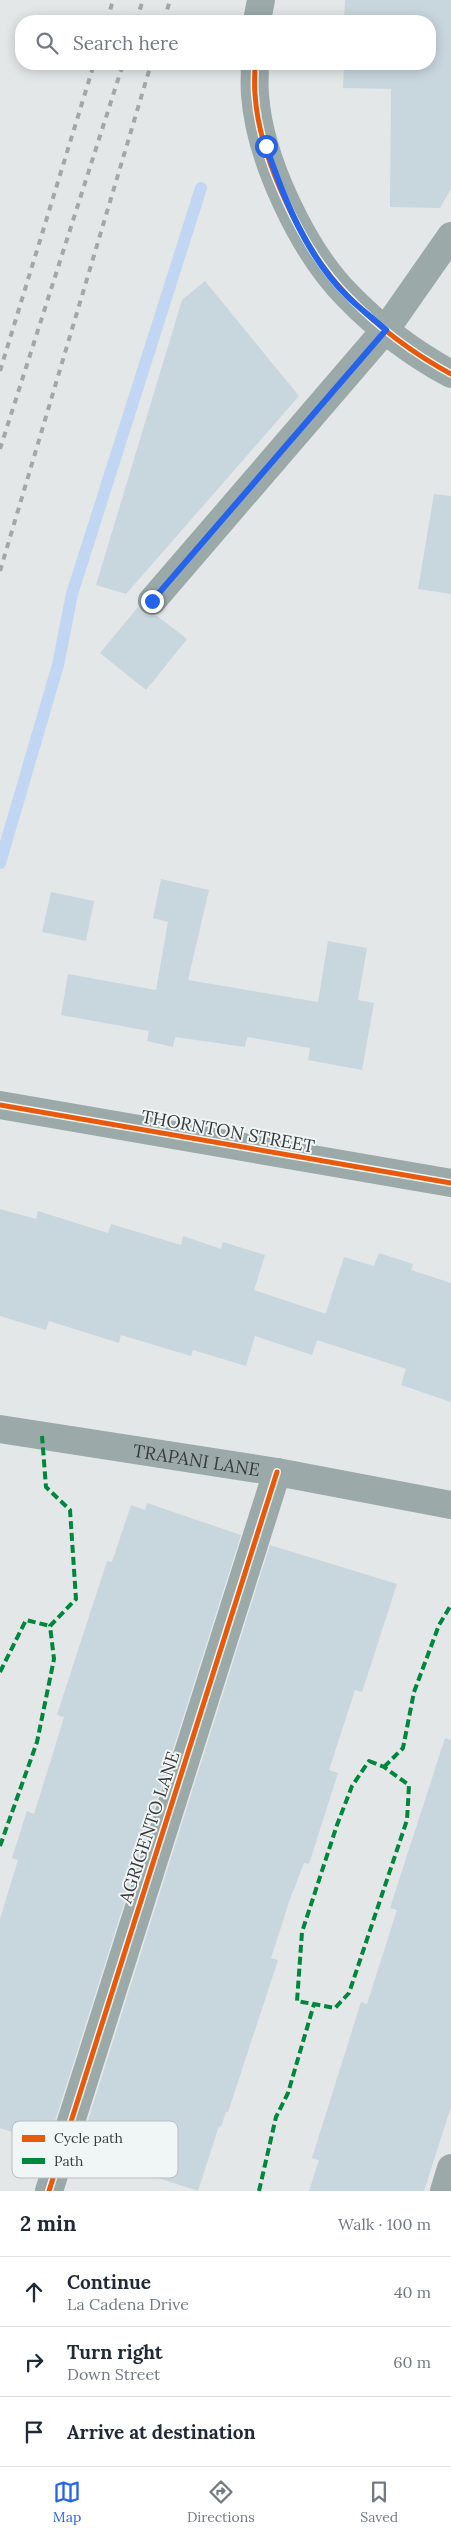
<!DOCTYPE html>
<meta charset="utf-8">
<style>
:root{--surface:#fff;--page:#f6f6f7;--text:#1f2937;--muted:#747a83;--line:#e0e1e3;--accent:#2563eb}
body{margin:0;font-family:Lora,serif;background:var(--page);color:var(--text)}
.stop{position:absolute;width:15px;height:15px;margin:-11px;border:4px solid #2563eb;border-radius:50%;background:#fff}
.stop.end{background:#2563eb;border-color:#fff;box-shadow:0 1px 5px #0008}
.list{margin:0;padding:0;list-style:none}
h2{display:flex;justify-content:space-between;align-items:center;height:65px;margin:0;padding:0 20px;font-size:21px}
h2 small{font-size:16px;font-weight:400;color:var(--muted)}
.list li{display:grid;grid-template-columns:32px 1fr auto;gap:15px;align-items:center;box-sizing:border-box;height:70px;padding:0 20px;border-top:1px solid var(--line)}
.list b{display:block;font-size:19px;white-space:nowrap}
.list p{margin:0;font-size:16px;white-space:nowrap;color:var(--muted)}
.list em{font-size:16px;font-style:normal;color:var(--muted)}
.icon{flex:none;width:28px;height:28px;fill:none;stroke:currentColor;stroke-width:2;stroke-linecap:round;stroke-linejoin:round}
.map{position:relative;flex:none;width:451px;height:2191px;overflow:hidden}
.search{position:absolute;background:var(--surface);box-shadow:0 2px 12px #0003;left:15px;right:15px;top:15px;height:55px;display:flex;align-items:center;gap:12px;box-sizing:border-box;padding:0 18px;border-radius:20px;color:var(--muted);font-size:19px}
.sheet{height:275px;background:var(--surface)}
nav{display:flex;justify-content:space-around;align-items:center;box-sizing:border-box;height:70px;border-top:1px solid var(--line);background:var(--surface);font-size:14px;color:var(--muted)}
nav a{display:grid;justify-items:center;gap:2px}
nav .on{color:var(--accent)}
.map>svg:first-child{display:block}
</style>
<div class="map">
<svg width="451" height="2191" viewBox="0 0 451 2191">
<rect width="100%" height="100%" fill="#e4e7e8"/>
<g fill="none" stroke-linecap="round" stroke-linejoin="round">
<path stroke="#c0d6f2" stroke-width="12" d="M0,863L58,665L72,594L201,188"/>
</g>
<g fill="#c8d6de">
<path d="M345,0H451V189L440,208L390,207L391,89L343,88L344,64H430V21H344Z"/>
<path d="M205,281L299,396L126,594L96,585L182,300Z"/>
<path d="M434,494L451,496V594L418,589Z"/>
<path d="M138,607L142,613L149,616H157L187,639L146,690L100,653Z"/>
<path d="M161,879L209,890L188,980L318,1002L328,941L367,948L358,1000L374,1003L362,1070L308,1060L310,1048L247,1037L245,1047L175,1037L173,1047L147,1041L149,1031L61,1015L68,974L156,990L168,922L153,918Z"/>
<path d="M51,892L94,901L86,941L42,932Z"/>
<path d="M0,1209L36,1219L38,1211L108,1233L111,1224L181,1245L183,1236L221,1249L223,1242L265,1255L254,1290L326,1314L312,1355L255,1336L246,1366L193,1350L191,1356L121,1335L119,1343L49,1321L46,1330L0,1316Z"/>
<path d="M379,1253L413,1264L411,1270L451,1283V1402L401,1385L406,1369L317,1340L344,1257L374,1266Z"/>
<path d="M147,1503L241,1535L48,2143L0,2128V1919L18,1860L12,1858L27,1811L34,1814L59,1734L64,1717L57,1715L107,1561L112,1562L131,1505L145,1510Z"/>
<path d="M270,1545L397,1584L362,1692L355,1690L329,1770L338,1773L309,1864L304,1863L290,1899L271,1958L278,1960L228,2112H226L221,2127L219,2126L198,2191L78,2152Z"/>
<path d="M445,1738L451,1740V2107L424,2191H309L319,2160L312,2158L361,2002L367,2004L397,1910L390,1908Z"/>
</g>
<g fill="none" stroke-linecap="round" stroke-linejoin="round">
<g stroke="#9ba9a9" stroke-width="28">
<path d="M257,21L261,0"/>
<path d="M255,64C255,74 254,84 255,94C259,158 303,251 348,296C377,326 414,354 451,374"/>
<path d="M152,601L386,329L451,236"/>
<path d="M0,1105L451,1183"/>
<path id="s1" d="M0,1429L277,1472L451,1505"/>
<path d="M49,2191L277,1472"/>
<path d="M444,2191L451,2168"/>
</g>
<g stroke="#a0a8a8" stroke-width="4" stroke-dasharray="6 6" stroke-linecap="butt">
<path d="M107,21L113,0"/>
<path d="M136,21L143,0"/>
<path d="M164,21L170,0"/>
<path d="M0,371L94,64"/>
<path d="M0,449L123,64"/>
<path d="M0,571L151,64"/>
</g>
<g stroke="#00873e" stroke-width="4" stroke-dasharray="8 4" stroke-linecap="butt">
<path d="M0,1672L26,1620L50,1626"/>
<path d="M369,1761L384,1767L409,1785L407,1820L349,1993L335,2008L297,2001L302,1932L337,1825L352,1786Z"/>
<path d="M384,1767L403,1748L414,1692L439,1625L451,1605"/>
<path d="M0,1846L37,1742L54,1659L50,1626L76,1599L70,1510L46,1487L42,1436"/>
<path d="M259,2191L276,2117L288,2093L314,2004"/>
</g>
<defs>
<g id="cycleway">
<path d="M255,64C255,74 254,84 255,94C259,158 303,251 348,296C377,326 414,354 451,374"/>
<path d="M0,1105L451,1183"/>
<path d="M49,2191L277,1472"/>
</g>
</defs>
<use href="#cycleway" stroke="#f0f5f6" stroke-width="8"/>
<use href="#cycleway" stroke="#e8590c" stroke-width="5"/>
</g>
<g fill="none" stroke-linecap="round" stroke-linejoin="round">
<path stroke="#2563eb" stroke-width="6" d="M152,601L386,330C374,319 360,309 348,297C307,257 284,199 266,146"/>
</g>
<g text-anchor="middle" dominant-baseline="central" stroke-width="4" stroke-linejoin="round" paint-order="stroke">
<g font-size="18" fill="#393b3b" stroke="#f0f5f6">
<text transform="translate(228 1131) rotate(10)">THORNTON STREET</text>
<text stroke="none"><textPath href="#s1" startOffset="199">TRAPANI LANE</textPath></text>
<text transform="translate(149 1827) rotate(-72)">AGRIGENTO LANE</text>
</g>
</g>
<rect x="12" y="2121" width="166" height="57" rx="8" fill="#f0f5f6" stroke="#b9bdbe" stroke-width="1"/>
<rect x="22" y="2135" width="23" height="7" fill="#e8590c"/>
<rect x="22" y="2158" width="23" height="6" fill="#00873e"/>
<g font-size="14" fill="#393b3b">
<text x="54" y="2143">Cycle path</text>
<text x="54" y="2166">Path</text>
</g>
</svg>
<div class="stop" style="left:266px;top:146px"></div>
<div class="stop end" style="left:152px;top:601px"></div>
<div class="search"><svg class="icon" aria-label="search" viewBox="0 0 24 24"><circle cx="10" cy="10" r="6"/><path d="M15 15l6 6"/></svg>Search here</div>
</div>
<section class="sheet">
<h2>2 min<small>Walk · 100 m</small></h2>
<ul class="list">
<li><svg class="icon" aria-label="ahead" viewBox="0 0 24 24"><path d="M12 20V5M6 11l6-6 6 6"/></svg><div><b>Continue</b><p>La Cadena Drive</p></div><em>40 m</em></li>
<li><svg class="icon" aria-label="right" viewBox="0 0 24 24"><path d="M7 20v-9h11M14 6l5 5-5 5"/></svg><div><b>Turn right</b><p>Down Street</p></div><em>60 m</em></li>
<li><svg class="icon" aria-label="arrive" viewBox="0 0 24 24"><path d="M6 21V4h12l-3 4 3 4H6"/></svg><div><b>Arrive at destination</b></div></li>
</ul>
</section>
<nav>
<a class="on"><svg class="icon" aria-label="map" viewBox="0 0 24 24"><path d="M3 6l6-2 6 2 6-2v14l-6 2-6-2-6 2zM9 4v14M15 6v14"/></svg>Map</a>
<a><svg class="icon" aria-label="directions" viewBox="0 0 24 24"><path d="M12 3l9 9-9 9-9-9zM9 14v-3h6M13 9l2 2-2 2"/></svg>Directions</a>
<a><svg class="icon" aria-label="saved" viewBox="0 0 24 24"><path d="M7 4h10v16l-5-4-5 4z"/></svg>Saved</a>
</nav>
